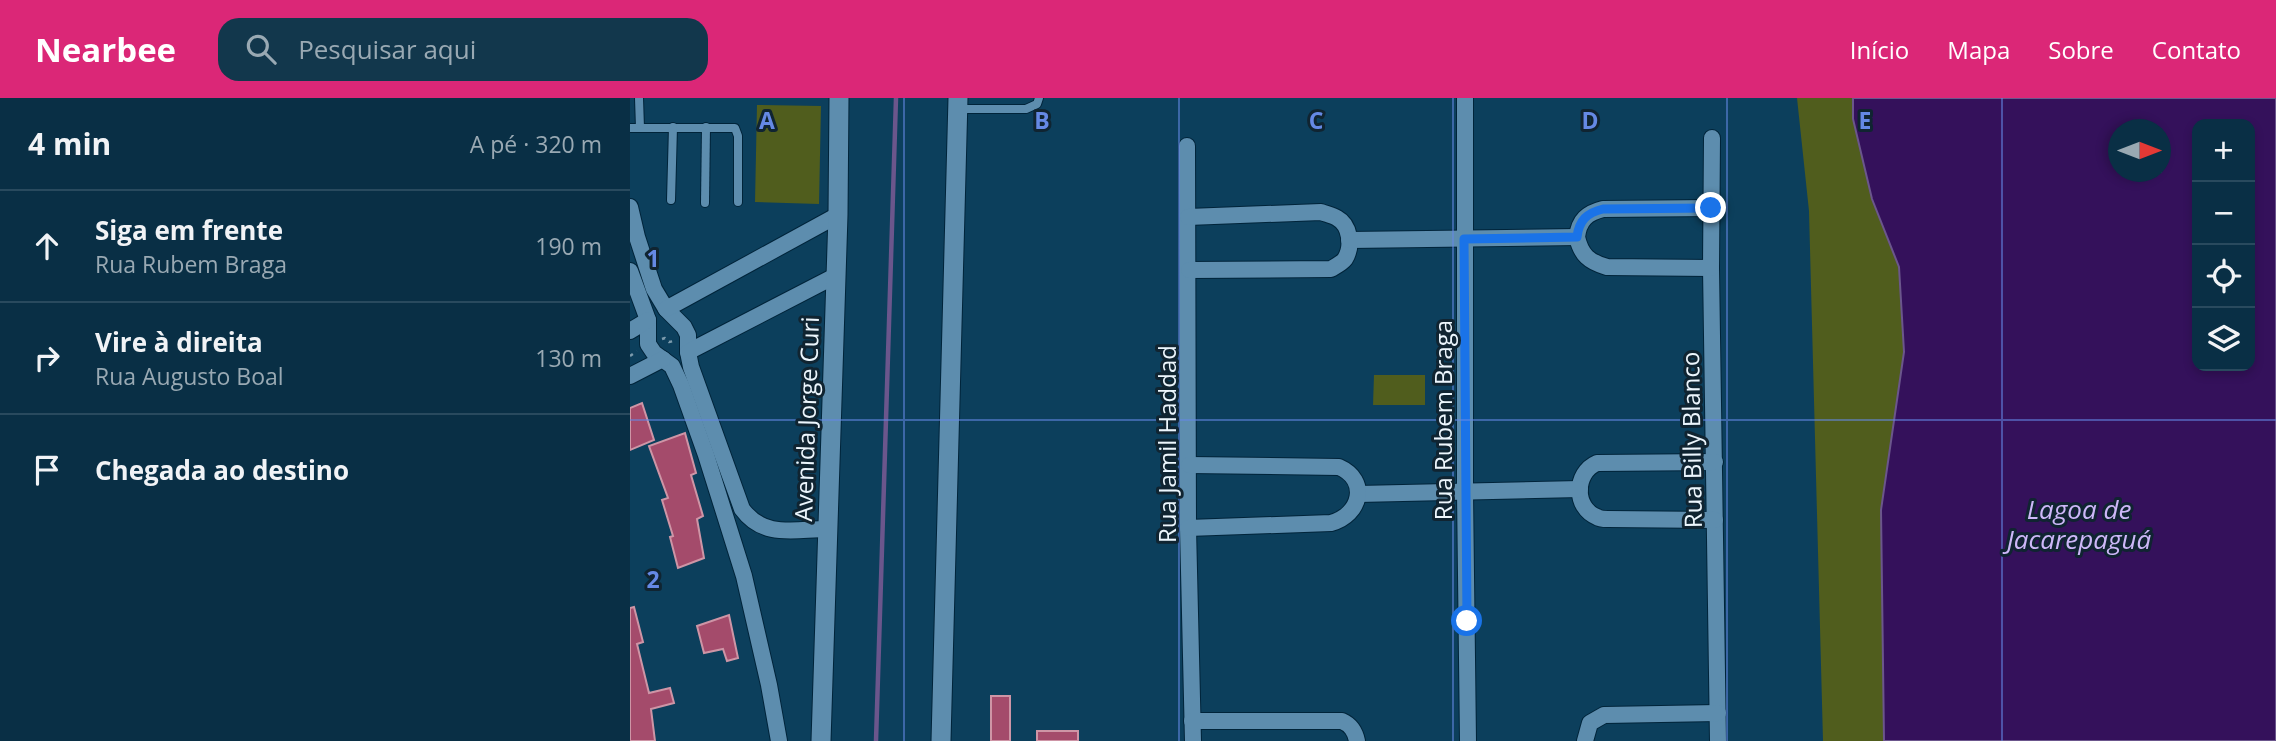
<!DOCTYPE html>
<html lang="pt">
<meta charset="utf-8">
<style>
:root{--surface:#092f45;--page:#12374c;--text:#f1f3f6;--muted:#99a9b3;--line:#294a5e;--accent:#db2777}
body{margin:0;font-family:"Open Sans",sans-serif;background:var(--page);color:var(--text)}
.controls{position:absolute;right:21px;top:21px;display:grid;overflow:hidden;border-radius:14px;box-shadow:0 4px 10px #0003}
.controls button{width:63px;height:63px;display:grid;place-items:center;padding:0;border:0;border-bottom:2px solid var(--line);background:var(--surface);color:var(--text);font:35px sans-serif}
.compass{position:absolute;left:1478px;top:21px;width:63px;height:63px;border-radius:50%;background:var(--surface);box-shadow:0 4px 10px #0003;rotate:90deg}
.stop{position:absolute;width:21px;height:21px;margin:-16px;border:5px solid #1a73e8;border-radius:50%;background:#fff}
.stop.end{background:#1a73e8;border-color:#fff;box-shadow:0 2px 7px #0008}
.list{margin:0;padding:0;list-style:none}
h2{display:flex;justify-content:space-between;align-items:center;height:91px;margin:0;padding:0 28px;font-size:30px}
h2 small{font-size:23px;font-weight:400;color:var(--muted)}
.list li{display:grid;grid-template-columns:46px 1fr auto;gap:21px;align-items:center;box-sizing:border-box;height:112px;padding:0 28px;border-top:2px solid var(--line)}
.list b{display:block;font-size:26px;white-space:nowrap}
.list p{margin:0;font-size:23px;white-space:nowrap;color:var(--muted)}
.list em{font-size:23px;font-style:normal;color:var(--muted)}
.icon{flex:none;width:38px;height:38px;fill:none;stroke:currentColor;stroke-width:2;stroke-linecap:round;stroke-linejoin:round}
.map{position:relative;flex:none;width:1646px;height:643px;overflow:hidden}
header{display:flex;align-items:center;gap:42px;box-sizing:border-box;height:98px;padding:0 35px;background:var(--accent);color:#fff}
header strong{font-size:33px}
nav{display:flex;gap:38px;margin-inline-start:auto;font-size:24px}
.search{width:490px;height:63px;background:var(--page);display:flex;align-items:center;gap:18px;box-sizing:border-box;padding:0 24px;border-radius:21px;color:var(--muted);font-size:26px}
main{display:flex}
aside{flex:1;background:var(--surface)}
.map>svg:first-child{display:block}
</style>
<header>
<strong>Nearbee</strong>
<div class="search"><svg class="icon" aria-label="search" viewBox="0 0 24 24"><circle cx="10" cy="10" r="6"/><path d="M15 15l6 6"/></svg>Pesquisar aqui</div>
<nav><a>Início</a><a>Mapa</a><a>Sobre</a><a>Contato</a></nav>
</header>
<main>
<aside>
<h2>4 min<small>A pé · 320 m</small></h2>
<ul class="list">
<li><svg class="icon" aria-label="ahead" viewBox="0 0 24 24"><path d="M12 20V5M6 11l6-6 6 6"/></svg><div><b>Siga em frente</b><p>Rua Rubem Braga</p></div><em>190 m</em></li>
<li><svg class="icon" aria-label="right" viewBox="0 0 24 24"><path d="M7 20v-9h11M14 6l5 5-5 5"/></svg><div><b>Vire à direita</b><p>Rua Augusto Boal</p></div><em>130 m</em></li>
<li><svg class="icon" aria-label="arrive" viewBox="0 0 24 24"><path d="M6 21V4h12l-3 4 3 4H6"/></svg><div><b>Chegada ao destino</b></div></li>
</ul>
</aside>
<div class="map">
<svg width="1646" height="643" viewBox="0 0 1646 643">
<rect width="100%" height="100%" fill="#0c3f5c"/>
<g fill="#505d1d">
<path d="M1167,0H1223V21L1242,101L1269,169L1274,254L1251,412L1254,643H1193L1179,113Z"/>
<path d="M127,7L191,8L189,106L125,104Z"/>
<path d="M744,277H795V307H743Z"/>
</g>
<path fill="#34115b" stroke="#6b568c" stroke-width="2" fill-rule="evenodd" d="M1223,0H1646V643H1254L1251,412L1274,254L1269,169L1242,101L1223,21ZM1567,26H1620V268H1567ZM1489,32H1531V74H1489Z"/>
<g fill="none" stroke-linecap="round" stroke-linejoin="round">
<path stroke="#6b568c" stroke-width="4.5" d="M246,643L266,0"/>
</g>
<g fill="#a44b6b" stroke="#ce95a6" stroke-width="2">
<path d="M12,305L24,342L0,352V310Z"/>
<path d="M55,335L66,375L61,377L73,418L67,421L74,460L48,470L40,439L43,438L32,402L38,400L19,348Z"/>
<path d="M4,509L13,544L7,546L19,595L40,590L44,605L21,611L25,643H0V510Z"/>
<path d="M99,517L108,560L97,563L93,551L74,555L67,528Z"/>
<rect x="361" y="598" width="19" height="45"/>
<rect x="407" y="633" width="41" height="10"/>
</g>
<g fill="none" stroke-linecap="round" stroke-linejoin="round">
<defs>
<g id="service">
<path d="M9,0L10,30"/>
<path d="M328,11H396L407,6L409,0"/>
<path d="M0,30H105L108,38V104"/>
<path d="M41,102L43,29"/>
<path d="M75,105L76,29"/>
</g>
<g id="minor">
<path d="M835,0V394L838,643"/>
<path d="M1082,40L1081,170L1088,643"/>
<path d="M557,48L558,430L563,643"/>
<path d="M0,109L7,139L24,191L36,211L54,229L58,237V254L61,269L112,411C134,441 165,431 197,431"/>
<path d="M1081,110L973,111C957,115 949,122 947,139C951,157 959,164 977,169L1081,170"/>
<path d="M558,119L691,114C696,116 702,117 707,120C720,127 723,148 715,161C712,165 706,168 701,171L559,172"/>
<path d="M719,142L947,139"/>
<path d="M0,173L18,222V246L24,255L42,268L51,287L76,357L114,478L139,587L149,643"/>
<path d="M36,211L208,117"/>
<path d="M0,233L18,222"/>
<path d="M58,254L205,178"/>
<path d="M0,278L33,261"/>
<path d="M1085,364L967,365C944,375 944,410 967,419C970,421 974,421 978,421L1085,422"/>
<path d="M728,396L950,391"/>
<path d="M558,430L701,425C731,417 739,382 709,369L559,367"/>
<path d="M562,623H712C721,627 725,633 727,643"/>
<path d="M955,643L960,625L974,617L1088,615"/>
</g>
<g id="tertiary">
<path d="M191,643L208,117L209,0"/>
<path d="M311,643L328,0"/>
</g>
</defs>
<use href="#service" stroke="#00243a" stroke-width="10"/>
<use href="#minor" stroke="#00243a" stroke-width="18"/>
<use href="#tertiary" stroke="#00243a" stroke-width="21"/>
<g stroke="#7b9aac" stroke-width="2.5" stroke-dasharray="3.5 5" stroke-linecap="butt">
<path d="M32,241L35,240L39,244L44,243"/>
<path d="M0,258L7,253"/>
</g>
<use href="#service" stroke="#5d8dae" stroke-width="8"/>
<use href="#minor" stroke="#5d8dae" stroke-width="16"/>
<use href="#tertiary" stroke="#5d8dae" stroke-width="19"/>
</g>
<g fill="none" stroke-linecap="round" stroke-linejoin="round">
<path stroke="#1a73e8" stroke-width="9" d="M837,523L834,141L947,139C949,122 957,115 973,111L1081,110"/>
</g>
<path fill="none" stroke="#6589e5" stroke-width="2" stroke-opacity="0.55" d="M274,0V643M549,0V643M823,0V643M1097,0V643M1372,0V643M0,322H1646"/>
<g text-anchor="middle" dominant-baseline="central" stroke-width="6" stroke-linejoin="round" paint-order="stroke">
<g font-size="24" fill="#ecf6fd" stroke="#102431">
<text transform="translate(176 321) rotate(-88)">Avenida Jorge Curi</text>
<text transform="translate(812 322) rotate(-90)">Rua Rubem Braga</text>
<text transform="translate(1061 342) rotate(-91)">Rua Billy Blanco</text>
<text transform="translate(536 346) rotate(-90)">Rua Jamil Haddad</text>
</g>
<g font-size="26" font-style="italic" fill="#cdb7f8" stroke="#102431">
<text x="1449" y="411">Lagoa de<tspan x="1449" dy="30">Jacarepaguá</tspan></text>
</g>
</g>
<g font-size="23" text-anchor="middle" font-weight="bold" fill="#6589e5" stroke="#102431" stroke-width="6" stroke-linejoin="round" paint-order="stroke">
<text x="137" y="31">A</text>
<text x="412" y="31">B</text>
<text x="686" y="31">C</text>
<text x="960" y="31">D</text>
<text x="1235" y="31">E</text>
<text x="23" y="169">1</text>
<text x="23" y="490">2</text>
</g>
</svg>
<div class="controls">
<button>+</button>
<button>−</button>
<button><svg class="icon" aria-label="locate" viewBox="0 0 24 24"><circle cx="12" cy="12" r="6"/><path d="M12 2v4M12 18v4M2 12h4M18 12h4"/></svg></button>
<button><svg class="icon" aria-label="layers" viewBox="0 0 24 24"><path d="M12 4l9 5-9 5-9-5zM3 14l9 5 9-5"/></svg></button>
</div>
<svg class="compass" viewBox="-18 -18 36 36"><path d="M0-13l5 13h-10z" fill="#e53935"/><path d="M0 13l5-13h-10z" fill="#99a9b3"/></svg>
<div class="stop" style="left:837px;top:523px"></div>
<div class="stop end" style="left:1081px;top:110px"></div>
</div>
</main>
